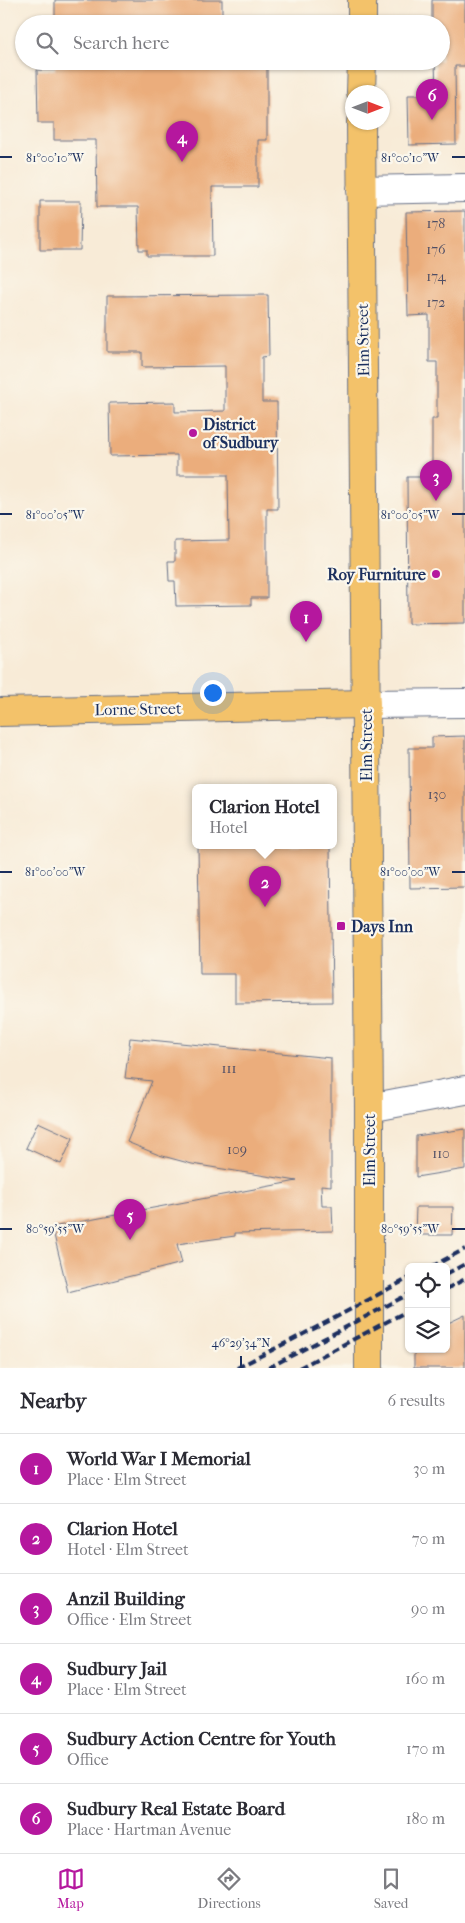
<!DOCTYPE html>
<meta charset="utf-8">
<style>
:root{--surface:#fff;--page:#f2f2f3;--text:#2b2b33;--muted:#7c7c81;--line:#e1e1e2;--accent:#b5179e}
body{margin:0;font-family:"IM FELL French Canon",serif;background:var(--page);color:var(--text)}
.controls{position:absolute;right:15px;bottom:15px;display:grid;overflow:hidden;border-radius:8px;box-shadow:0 1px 4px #0004}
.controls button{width:45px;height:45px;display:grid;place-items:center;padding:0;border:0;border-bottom:1px solid var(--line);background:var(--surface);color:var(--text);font:25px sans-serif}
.compass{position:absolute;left:345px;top:85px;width:45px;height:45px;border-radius:50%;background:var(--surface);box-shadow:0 1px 4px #0004;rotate:90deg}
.you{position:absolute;left:212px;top:692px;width:18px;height:18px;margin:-12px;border:4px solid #fff;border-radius:50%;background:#1a73e8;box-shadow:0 0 0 8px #1a73e833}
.badge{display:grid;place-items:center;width:32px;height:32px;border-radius:50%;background:var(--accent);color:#fff;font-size:16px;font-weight:700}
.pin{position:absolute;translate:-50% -41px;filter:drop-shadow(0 1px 2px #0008)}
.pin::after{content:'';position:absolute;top:26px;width:18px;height:15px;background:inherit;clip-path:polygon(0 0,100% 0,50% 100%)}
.popup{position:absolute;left:192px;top:784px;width:145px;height:65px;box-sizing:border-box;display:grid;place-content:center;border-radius:8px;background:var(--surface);filter:drop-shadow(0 1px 4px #0005);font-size:16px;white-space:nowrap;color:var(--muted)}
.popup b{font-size:19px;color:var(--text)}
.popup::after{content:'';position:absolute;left:50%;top:100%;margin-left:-10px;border:10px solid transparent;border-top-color:var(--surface)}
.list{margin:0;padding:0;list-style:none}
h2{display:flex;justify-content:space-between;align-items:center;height:65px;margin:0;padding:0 20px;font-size:21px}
h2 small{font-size:16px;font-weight:400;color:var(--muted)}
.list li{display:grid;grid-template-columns:32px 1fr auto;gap:15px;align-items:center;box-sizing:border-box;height:70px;padding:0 20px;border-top:1px solid var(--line)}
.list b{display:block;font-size:19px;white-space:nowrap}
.list p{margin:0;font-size:16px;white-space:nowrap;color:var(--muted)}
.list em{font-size:16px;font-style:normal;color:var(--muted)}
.icon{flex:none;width:28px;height:28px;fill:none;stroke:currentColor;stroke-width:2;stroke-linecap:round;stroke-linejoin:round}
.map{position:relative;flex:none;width:465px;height:1368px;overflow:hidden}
.search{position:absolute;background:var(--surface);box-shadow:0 1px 4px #0004;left:15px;right:15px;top:15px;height:55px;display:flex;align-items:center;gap:12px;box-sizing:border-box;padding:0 18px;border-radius:28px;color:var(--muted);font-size:19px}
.sheet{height:485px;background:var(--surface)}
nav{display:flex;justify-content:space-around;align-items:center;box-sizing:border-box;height:70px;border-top:1px solid var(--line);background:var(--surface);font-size:14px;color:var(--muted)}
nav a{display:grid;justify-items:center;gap:2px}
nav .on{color:var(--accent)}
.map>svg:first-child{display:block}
</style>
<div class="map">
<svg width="465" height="1368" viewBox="0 0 465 1368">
<rect width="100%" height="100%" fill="#fbf7ec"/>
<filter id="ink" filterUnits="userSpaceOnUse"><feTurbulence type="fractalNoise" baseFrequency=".02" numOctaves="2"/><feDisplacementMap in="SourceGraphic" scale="10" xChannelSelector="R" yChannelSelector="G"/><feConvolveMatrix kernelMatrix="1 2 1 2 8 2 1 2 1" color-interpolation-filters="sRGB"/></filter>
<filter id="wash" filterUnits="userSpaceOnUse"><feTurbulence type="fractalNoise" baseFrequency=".0096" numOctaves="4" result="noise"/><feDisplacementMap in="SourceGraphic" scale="20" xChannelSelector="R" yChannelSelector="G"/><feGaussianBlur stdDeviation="1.12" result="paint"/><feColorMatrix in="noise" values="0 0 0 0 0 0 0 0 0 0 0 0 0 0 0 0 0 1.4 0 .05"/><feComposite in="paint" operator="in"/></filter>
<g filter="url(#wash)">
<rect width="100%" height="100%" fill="#f8ebd7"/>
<g id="blocks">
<g fill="#ebad7b">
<rect x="55" y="0" width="167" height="24"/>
<path d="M432,0H465V66H455L456,144L409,145L408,95H436L435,61H441V24H432Z"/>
<path d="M55,61H267V140H258V187H212L213,256H147V250H139L138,207H97L96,140H54V123H38L37,70H55Z"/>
<path d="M40,201H81L80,250H40Z"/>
<path d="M465,211V623L408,624L407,477H432V419H437V362H429V315L408,316L406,212Z"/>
<path d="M268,295L269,356L262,357V402H277L278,509H267V598H251V605L176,606L175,581H169L168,561H175V541L229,540L228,475H177V455L110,456L109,403L175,402V412L225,411V366L142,367V352H107V296Z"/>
<path d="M465,736V887L410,888L409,748H432V737Z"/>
<path d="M198,846H330L332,1002L235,1003V974H200Z"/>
<path d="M130,1038L331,1058V1186L321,1185L322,1206H332L333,1231L235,1233V1236L177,1244L182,1263L68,1292L52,1227L297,1181L192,1164L159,1155L127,1142L152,1081L125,1078Z"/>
<path d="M38,1122L73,1138L61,1164L26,1148Z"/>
<path d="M465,1129V1169L416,1177V1136Z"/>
<path d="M416,1207H453L452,1235H415Z"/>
<path d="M465,1315V1368H414V1349H446V1324Z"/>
</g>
</g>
</g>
<g filter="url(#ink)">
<use href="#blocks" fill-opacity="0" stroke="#687188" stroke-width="1"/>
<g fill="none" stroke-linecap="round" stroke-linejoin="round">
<defs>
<g id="minor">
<path d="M361,190L465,188"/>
<path d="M366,704L465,703"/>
<path d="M369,1108L465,1090"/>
</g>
<g id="major">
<path d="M362,24V0"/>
<path d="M361,92L362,61"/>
<path d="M361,122L369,1108V1368"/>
<path d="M0,712L366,704"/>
</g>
</defs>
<use href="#minor" stroke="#687188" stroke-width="30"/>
<use href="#major" stroke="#687188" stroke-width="30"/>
<use href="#minor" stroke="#fff" stroke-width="28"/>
<use href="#major" stroke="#f3c26a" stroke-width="28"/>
<g stroke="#1b2f5e" stroke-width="4" stroke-dasharray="8 4" stroke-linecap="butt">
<path d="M431,1267L465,1249"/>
<path d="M446,1274L465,1264"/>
<path d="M446,1289L465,1279"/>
<path d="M237,1368L327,1322L409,1278"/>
<path d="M268,1368L409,1294"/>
<path d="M299,1368L409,1310"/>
</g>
</g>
</g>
<path fill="none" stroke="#1b2f5e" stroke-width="2" d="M0,157H12M452,157H465M0,514H12M452,514H465M0,872H12M452,872H465M0,1229H12M452,1229H465M241,1356V1368"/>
<g fill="#b5179e" stroke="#fbf7ec" stroke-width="2">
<circle cx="193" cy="433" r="5"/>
<circle cx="436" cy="574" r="5"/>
<rect x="336" y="921" width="10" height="10" rx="2.5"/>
</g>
<g text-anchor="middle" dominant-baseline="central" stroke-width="4.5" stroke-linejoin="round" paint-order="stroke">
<g font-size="14" fill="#4f4e65">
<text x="436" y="223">178</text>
<text x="436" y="249">176</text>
<text x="436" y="276">174</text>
<text x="436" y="302">172</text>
<text x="437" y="794">130</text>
<text x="229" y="1068">111</text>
<text x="237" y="1149">109</text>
<text x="441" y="1153">110</text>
</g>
<g font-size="16" fill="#1b2f5e" stroke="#fbf7ec">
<text transform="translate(363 340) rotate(-91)">Elm Street</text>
<text transform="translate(138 709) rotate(-1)">Lorne Street</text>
<text transform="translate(366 745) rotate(-90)">Elm Street</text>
<text transform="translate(369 1150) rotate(-90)">Elm Street</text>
</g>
<g font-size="16" font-weight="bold" fill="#1b2f5e" stroke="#fbf7ec" text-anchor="start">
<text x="203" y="424">District<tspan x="203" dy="18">of Sudbury</tspan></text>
<text x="426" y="574" text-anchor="end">Roy Furniture</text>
<text x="351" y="926">Days Inn</text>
</g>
</g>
<g font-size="12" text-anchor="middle" fill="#1b2f5e" stroke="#fbf7ec" stroke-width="4.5" stroke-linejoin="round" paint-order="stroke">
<text x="410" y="162">81°00'10"W</text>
<text x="55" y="162">81°00'10"W</text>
<text x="55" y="519">81°00'05"W</text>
<text x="410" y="519">81°00'05"W</text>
<text x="55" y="876">81°00'00"W</text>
<text x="410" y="876">81°00'00"W</text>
<text x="55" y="1233">80°59'55"W</text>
<text x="410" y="1233">80°59'55"W</text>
<text x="241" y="1347">46°29'34"N</text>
</g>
</svg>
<div class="controls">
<button><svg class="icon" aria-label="locate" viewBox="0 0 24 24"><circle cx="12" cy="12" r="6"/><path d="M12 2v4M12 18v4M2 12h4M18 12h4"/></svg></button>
<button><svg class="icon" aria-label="layers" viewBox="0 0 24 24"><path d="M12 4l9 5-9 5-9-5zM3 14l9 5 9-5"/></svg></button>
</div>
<svg class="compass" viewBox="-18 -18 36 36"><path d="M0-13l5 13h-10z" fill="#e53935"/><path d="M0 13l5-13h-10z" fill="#7c7c81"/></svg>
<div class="you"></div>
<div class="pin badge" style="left:306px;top:642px">1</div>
<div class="pin badge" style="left:265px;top:907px">2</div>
<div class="popup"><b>Clarion Hotel</b>Hotel</div>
<div class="pin badge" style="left:436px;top:501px">3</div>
<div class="pin badge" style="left:182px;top:162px">4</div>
<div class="pin badge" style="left:130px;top:1240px">5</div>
<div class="pin badge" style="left:432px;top:120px">6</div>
<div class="search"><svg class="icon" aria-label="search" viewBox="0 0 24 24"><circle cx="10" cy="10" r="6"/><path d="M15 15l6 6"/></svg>Search here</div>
</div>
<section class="sheet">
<h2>Nearby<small>6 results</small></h2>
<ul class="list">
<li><span class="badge">1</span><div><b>World War I Memorial</b><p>Place · Elm Street</p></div><em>30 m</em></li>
<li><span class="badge">2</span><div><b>Clarion Hotel</b><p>Hotel · Elm Street</p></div><em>70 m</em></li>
<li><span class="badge">3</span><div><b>Anzil Building</b><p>Office · Elm Street</p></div><em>90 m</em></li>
<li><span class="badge">4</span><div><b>Sudbury Jail</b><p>Place · Elm Street</p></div><em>160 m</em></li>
<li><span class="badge">5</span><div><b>Sudbury Action Centre for Youth</b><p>Office</p></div><em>170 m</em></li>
<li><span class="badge">6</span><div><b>Sudbury Real Estate Board</b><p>Place · Hartman Avenue</p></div><em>180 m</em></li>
</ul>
</section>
<nav>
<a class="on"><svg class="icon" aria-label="map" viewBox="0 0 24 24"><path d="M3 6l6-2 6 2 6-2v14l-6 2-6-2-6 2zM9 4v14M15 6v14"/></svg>Map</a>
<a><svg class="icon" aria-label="directions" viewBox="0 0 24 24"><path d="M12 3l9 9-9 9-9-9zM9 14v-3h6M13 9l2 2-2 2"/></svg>Directions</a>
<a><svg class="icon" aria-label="saved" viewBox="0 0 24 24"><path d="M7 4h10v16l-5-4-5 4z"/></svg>Saved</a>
</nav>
